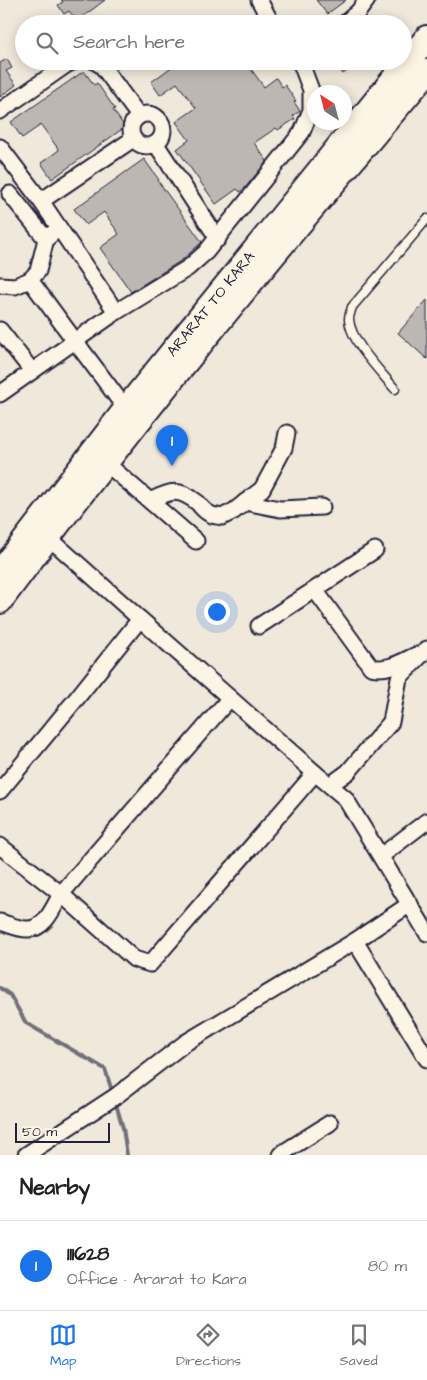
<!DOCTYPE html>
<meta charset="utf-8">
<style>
:root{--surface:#fff;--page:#f2f2f2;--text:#202124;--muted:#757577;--line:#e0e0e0;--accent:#1a73e8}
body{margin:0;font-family:"Architects Daughter",sans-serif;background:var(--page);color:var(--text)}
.compass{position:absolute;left:307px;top:85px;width:45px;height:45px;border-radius:50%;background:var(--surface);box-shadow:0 2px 12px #0003;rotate:324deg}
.scale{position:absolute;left:15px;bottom:12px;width:95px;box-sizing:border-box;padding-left:5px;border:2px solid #22223b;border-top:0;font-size:14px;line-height:18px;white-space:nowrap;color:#22223b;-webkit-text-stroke:4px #fcf5e5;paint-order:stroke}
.you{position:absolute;left:216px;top:611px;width:18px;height:18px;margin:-12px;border:4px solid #fff;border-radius:50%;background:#1a73e8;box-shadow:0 0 0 8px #1a73e833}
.badge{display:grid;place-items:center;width:32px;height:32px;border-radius:50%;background:var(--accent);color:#fff;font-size:16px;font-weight:700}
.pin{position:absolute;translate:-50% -41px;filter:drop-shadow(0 1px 2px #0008)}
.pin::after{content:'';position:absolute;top:26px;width:18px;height:15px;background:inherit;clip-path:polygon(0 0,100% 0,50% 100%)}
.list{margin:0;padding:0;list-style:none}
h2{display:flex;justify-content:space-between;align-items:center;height:65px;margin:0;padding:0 20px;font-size:21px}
h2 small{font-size:16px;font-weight:400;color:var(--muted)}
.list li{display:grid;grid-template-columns:32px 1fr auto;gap:15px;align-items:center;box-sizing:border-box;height:90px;padding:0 20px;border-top:1px solid var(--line)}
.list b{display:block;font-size:19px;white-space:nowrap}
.list p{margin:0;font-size:16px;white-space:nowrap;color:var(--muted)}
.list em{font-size:16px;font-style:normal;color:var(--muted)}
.icon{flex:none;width:28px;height:28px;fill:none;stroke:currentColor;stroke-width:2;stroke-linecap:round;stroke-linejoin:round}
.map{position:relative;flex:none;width:427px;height:1155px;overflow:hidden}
.search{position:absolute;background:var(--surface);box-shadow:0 2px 12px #0003;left:15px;right:15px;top:15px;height:55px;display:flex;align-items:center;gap:12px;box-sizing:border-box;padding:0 18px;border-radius:28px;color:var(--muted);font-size:19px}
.sheet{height:155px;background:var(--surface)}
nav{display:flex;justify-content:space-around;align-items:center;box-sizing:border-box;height:70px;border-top:1px solid var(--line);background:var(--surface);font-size:14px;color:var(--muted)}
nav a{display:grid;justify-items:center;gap:2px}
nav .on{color:var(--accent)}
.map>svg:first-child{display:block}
</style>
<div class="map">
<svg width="427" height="1155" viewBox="0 0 427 1155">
<rect width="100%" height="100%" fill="#efe8db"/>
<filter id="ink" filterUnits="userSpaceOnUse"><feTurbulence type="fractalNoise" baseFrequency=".02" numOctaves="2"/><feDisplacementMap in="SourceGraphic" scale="10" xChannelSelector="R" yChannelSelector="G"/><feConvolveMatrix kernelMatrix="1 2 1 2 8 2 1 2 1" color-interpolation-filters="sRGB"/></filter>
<g filter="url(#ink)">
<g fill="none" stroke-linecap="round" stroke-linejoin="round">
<g stroke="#716f79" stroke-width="4">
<path d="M0,988L10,995L26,1023L105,1069L113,1094"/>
<path d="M115,1101L123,1128L127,1155"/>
</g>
</g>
<g fill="#bcb7b3" stroke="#22223b">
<path d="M61,0H105L77,21L69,11L64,14L58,5L63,2Z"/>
<path d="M316,0H346L327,14Z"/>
<path d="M7,59L12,68L6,71L16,85L0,97V63Z"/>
<path d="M184,61H245L264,87L276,78L282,87L285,85L296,101L294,102L300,111L293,116L295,119L278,130L276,128L254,143L267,161L245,188L240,192L237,189L216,204L177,149L189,140L176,122L196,108L177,83L160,95L151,82L177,63L178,65Z"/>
<path d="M334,61H360L343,74Z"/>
<path d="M84,71L94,85L97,83L115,109L113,110L125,127L52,179L41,163L59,150L41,125L22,138L11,122Z"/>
<path d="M144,159L159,180L158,181L202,242L182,260L131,292L100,248L119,234L104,212L86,225L74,209Z"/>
<path d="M427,300V359L398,333Z"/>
</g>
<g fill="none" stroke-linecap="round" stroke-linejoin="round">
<defs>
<path id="service" d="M395,389C381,372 350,341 349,319C349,315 351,311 352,307L427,219"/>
<g id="minor">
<path d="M259,0L272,24"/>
<path d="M344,24L358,12L367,0"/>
<path d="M94,61L102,66L139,116"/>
<path d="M0,111L66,65L74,61"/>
<circle cx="147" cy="130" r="16"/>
<path d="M156,144L218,239"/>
<path d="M0,147L41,201L116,312"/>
<path d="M10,194L46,239L53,233"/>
<path d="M41,201L133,139"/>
<path d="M46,239L38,271L30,280L75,341L126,409L131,413"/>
<path d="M0,285L15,286L30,280"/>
<path d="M0,330L32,371"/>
<path d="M0,394L116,312L188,268L206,252L302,132L311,110V90L300,61"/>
<path d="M106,463L196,541"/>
<path d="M150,501C171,490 179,488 198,503C201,507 206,512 210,514C213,516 218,516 222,517L234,511L262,489L284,448L287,433"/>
<path d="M245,502L280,509L322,507"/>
<path d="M48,537L140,619"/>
<path d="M315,590L371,667C388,671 401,662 416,655"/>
<path d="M259,626L375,550"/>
<path d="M315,773L345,798L427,933"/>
<path d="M330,785L348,772L391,722L399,678L427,649"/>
<path d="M0,791L77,698L140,619L315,773L150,964L134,959L61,894L0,846"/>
<path d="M381,856L427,821"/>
<path d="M0,922C8,924 18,929 27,929C45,930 53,908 61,894L230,698"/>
<path d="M355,941L427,1059"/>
<path d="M26,1155L116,1096L185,1043L355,941L410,904"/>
<path d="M281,1155L284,1152L330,1123"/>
</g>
<g id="primary">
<path d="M0,573L126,409L427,38"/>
<path d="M0,601C135,419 280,245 427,72"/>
</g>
</defs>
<use href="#service" stroke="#22223b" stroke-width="11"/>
<use href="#minor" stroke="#22223b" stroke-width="19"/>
<use href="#primary" stroke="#22223b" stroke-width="28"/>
<use href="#service" stroke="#fcf5e5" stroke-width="8"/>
<use href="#minor" stroke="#fcf5e5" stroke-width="15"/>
<use href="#primary" stroke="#fcf5e5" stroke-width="24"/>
</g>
</g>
<g text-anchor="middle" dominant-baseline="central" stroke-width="4.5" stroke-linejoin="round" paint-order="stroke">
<g font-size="15" fill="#22223b" stroke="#fcf5e5">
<text transform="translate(211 304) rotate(-51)">ARARAT TO KARA</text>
</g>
</g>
</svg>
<svg class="compass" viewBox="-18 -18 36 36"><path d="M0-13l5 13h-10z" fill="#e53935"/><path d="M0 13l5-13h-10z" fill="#757577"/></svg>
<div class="scale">50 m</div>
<div class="you"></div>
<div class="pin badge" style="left:172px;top:466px">1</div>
<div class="search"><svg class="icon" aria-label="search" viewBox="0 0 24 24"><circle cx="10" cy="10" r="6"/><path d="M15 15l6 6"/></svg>Search here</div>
</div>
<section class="sheet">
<h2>Nearby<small></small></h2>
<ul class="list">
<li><span class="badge">1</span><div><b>111628</b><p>Office · Ararat to Kara</p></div><em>80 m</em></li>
</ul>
</section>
<nav>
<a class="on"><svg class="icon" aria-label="map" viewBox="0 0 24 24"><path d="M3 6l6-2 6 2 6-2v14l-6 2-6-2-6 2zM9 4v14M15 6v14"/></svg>Map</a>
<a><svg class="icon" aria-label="directions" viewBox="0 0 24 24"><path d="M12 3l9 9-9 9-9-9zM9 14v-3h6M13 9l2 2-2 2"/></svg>Directions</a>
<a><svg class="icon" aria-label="saved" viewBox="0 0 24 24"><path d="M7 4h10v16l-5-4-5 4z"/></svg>Saved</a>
</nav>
